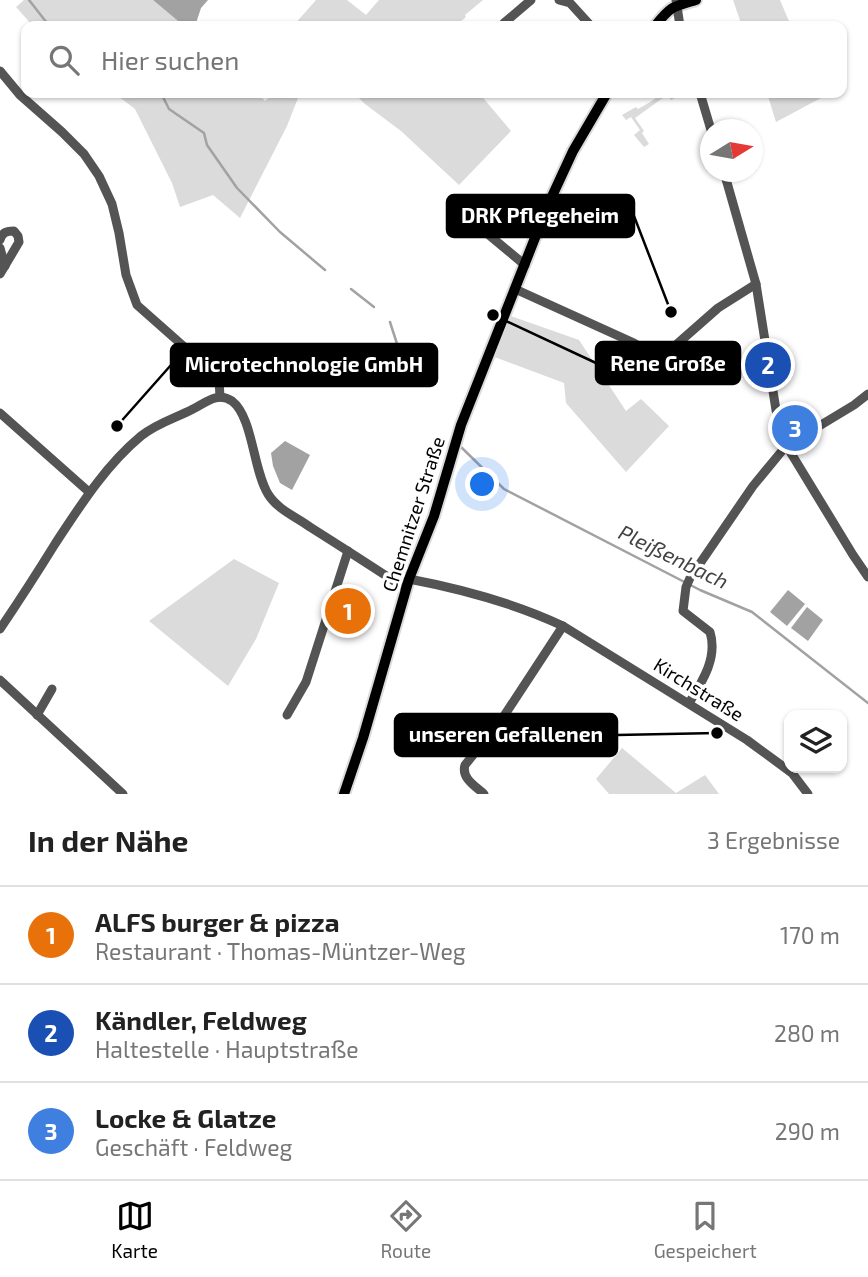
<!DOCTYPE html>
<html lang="de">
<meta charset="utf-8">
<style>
:root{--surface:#fff;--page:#f6f6f6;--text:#222;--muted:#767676;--line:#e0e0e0;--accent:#000}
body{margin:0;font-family:"Exo 2",sans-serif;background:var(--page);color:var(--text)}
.controls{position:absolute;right:21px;bottom:21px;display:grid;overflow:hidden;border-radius:14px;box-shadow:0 2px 5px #0004}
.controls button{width:63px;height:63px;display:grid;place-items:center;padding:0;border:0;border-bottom:2px solid var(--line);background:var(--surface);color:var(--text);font:35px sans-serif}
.compass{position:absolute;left:700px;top:119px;width:63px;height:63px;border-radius:50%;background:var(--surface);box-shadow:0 2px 5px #0004;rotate:79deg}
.you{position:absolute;left:483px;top:485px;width:24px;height:24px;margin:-18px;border:5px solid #fff;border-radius:50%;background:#1a73e8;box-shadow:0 0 0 10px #1a73e833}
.badge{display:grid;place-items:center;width:46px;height:46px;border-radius:50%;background:var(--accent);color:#fff;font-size:23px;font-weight:700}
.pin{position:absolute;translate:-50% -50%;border:4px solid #fff;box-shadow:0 2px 7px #0006}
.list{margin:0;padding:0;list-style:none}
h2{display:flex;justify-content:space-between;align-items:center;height:91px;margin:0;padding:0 28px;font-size:30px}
h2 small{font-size:23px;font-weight:400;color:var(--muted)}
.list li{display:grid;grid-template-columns:46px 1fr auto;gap:21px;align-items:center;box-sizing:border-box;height:98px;padding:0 28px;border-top:2px solid var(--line)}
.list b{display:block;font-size:26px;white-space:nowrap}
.list p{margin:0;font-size:23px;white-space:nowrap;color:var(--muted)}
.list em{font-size:23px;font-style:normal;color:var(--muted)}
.icon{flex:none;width:38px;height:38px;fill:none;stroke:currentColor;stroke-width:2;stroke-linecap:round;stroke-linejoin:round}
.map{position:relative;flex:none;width:868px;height:794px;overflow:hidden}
.search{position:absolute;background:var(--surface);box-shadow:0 2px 5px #0004;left:21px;right:21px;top:21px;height:77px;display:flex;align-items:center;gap:18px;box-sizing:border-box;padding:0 24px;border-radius:14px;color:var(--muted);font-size:26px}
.sheet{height:385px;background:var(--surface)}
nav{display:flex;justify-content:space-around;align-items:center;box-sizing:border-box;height:98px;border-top:2px solid var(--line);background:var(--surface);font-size:19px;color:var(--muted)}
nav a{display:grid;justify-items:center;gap:4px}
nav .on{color:var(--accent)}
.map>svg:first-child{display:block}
</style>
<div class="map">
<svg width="868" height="794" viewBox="0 0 868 794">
<rect width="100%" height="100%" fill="#fff"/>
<g fill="#dbdbdb">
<path d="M24,0H153L184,26H33L16,7Z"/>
<path d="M316,0H347L366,15L379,0H483L465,15L466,17L460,22L462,26H293Z"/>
<path d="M733,0H780L791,26H742Z"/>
<path d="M114,93H258L265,101L274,93H300L287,126L240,218L213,195L180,207L172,183L135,109Z"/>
<path d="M354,93H479L511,131L459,185L401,131L365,104Z"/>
<path d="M661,93H685L671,100L667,95L635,118L644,131L642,133L649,144L644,147L634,135L640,130L631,117L626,120L622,115L636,107L638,109C645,105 655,100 661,93Z"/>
<path d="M767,93H819L821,98L776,122Z"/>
<path d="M505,314L579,340L626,411L641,399L669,426L626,472L566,403L564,383L489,355Z"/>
<path d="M234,559L279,583L256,639L228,686L149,621Z"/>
<path d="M622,748L676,793L705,775L719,794H609L596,779Z"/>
</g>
<g fill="#a2a2a2">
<path d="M153,0H208L201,8L195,26H184Z"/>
<path d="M285,441L310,455L292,490L280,483L273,466L271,453Z"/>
<path d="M788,590L805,604L787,626L770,612Z"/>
<path d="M807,607L823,620L808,641L791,628Z"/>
</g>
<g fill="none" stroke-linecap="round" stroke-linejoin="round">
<g stroke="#a2a2a2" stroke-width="2.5">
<path d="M29,0L47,23L54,26"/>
<path d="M161,93L169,109L204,133L207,145L237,188L280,232L325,270"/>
<path d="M351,289L374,307"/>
<path d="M390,322L407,375"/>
<path d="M461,447L504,489L700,590L752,612L868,703"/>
</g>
<defs>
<g id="major">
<path d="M655,26C671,6 672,7 696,0"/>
<path d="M344,794L363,738L409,579L434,516L461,425L548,205L573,151L607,93"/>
</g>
</defs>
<use href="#major" stroke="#dbdbdb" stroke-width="14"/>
<g stroke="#545454" stroke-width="9">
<path d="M559,0L570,3L591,26"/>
<path d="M676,0L680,26"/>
<path d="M504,23L531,0"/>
<path d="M0,71L20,95L62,132L84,154L99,176L112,204L119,233L126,275L137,305L215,374L219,380L220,397"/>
<path d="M700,93L711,130"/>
<path d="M724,172L756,284L776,410L783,440L853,555L868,577"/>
<path d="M460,205L465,215L525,265"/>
<path d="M0,240C2,232 7,231 14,231L18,236L19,242L0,274"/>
<path d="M0,248L5,266"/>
<path d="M515,289L634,343L660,359L718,308L756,284"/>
<path d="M0,413L89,492"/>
<path d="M409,579C462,589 514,603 563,626L747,740L792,773L808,794"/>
<path d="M0,629C19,601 37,573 55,544C80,506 105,466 141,436C157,423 176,418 193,409C205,403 218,391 232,401C253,417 253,470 268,494C277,509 296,517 310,527C340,546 370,565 400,585L407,586"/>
<path d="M0,680L123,794"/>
<path d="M689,703C702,682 718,658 710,632L683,611L686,587L690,578L753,486L786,446L854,405L868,394"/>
<path d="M37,715L52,689"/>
<path d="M287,715L306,682L348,551"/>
<path d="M484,794C475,786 461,778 465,765L502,719L563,626"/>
</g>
<use href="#major" stroke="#000" stroke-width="10"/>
</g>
<g text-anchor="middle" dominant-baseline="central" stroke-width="7" stroke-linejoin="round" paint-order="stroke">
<g font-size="19" fill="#000" stroke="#fff">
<text transform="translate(413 514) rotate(-72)">Chemnitzer Straße</text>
<text transform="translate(699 689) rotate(32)">Kirchstraße</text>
</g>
<g font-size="21" font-style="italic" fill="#434343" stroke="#fff">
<text transform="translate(674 556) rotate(26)">Pleißenbach</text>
</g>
</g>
<path fill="none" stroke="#000" stroke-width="2.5" d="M671 312L634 216M493 315L596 363M117 426L171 365M717 733L617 735"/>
<g fill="#000" stroke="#fff" stroke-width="2.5">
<circle cx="671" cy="312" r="7"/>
<circle cx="493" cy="315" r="7"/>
<circle cx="117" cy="426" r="7"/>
<circle cx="717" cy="733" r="7"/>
</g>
<g fill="#000" stroke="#000" stroke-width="2.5">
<rect x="447" y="195" width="187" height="42" rx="7"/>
<rect x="596" y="342" width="144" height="42" rx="7"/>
<rect x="171" y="344" width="266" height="42" rx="7"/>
<rect x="395" y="714" width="222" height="42" rx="7"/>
</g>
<g font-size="21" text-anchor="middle" font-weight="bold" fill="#fff">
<text x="540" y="223">DRK Pflegeheim</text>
<text x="668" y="371">Rene Große</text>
<text x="304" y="372">Microtechnologie GmbH</text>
<text x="506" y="742">unseren Gefallenen</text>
</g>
</svg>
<div class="controls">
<button><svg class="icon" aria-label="layers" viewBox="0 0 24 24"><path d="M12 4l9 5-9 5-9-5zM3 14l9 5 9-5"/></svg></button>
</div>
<svg class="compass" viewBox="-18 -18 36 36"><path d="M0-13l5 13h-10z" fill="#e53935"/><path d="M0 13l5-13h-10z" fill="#767676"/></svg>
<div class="you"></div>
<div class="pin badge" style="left:348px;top:611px;background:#e8710a">1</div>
<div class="pin badge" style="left:768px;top:365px;background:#1a4fb4">2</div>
<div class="pin badge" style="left:795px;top:428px;background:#3f7fe0">3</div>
<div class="search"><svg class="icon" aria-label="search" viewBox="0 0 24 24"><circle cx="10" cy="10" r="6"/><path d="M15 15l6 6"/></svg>Hier suchen</div>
</div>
<section class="sheet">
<h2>In der Nähe<small>3 Ergebnisse</small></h2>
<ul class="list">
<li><span class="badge" style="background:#e8710a">1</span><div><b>ALFS burger &amp; pizza</b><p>Restaurant · Thomas-Müntzer-Weg</p></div><em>170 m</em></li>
<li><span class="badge" style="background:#1a4fb4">2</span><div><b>Kändler, Feldweg</b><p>Haltestelle · Hauptstraße</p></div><em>280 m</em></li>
<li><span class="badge" style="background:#3f7fe0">3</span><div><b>Locke &amp; Glatze</b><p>Geschäft · Feldweg</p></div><em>290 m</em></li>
</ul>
</section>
<nav>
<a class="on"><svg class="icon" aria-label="map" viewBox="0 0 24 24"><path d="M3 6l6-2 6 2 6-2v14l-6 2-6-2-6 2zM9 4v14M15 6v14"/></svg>Karte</a>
<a><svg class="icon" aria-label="directions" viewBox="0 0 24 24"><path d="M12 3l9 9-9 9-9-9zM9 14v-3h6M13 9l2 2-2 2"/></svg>Route</a>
<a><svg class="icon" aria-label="saved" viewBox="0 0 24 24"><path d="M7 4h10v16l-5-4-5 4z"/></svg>Gespeichert</a>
</nav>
